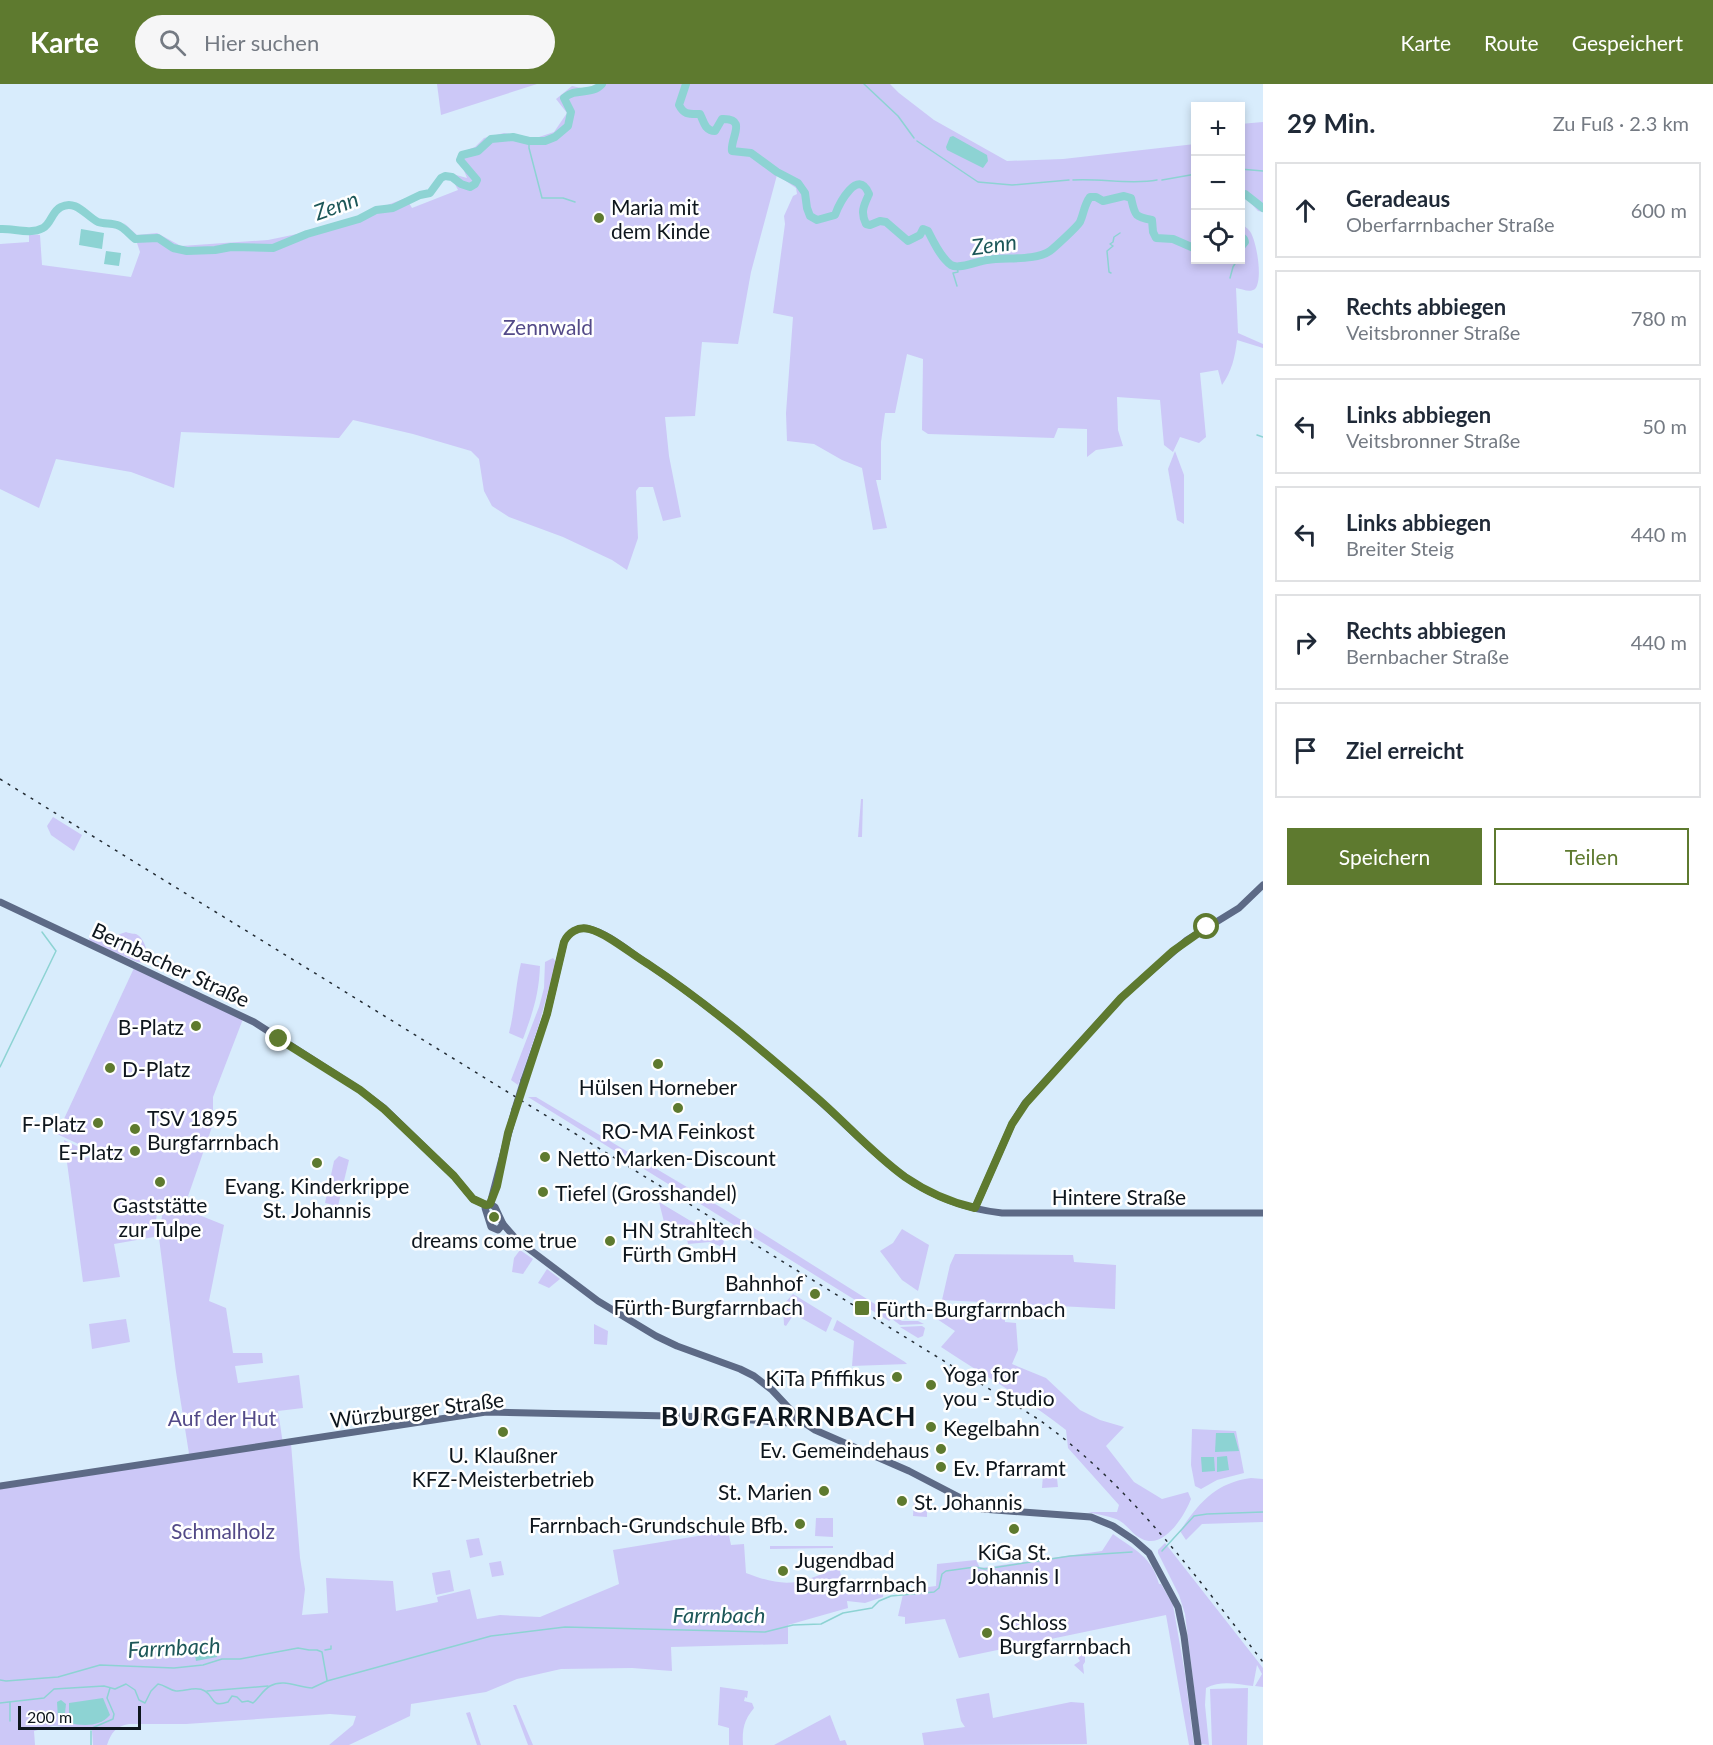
<!DOCTYPE html>
<html lang="de">
<meta charset="utf-8">
<style>
:root{--surface:#fff;--page:#f6f6f7;--text:#1f2937;--muted:#747a83;--line:#e0e1e3;--accent:#5e7a2f}
body{margin:0;font-family:Lato,sans-serif;background:var(--page);color:var(--text)}
.controls{position:absolute;right:18px;top:18px;display:grid;overflow:hidden;border-radius:0px;box-shadow:0 3px 9px #0003}
.controls button{width:54px;height:54px;display:grid;place-items:center;padding:0;border:0;border-bottom:2px solid var(--line);background:var(--surface);color:var(--text);font:30px sans-serif}
.scale{position:absolute;left:18px;bottom:15px;width:123px;box-sizing:border-box;padding-left:6px;border:3px solid #0e161d;border-top:0;font-size:16px;line-height:21px;white-space:nowrap;color:#0e161d;-webkit-text-stroke:4px #fff;paint-order:stroke}
.stop{position:absolute;width:18px;height:18px;margin:-14px;border:4px solid #5e7a2f;border-radius:50%;background:#fff}
.stop.end{background:#5e7a2f;border-color:#fff;box-shadow:0 2px 6px #0008}
.list{margin:0;padding:0;list-style:none}
h2{display:flex;justify-content:space-between;align-items:center;height:78px;margin:0;padding:0 24px;font-size:26px}
h2 small{font-size:20px;font-weight:400;color:var(--muted)}
.list li{display:grid;grid-template-columns:39px 1fr auto;gap:18px;align-items:center;box-sizing:border-box;height:96px;margin:0 12px 12px;padding:0 12px;border:2px solid var(--line);border-radius:0px}
.list b{display:block;font-size:22px;white-space:nowrap}
.list p{margin:0;font-size:20px;white-space:nowrap;color:var(--muted)}
.list em{font-size:20px;font-style:normal;color:var(--muted)}
.actions{display:flex;gap:12px;padding:18px 24px}
.actions a{flex:1;padding:14px 0;border:2px solid var(--accent);border-radius:0px;text-align:center;font-size:21px;color:var(--accent)}
.actions .main{background:var(--accent);color:#fff}
.icon{flex:none;width:33px;height:33px;fill:none;stroke:currentColor;stroke-width:2;stroke-linecap:round;stroke-linejoin:round}
.map{position:relative;flex:none;width:1263px;height:1661px;overflow:hidden}
header{display:flex;align-items:center;gap:36px;box-sizing:border-box;height:84px;padding:0 30px;background:var(--accent);color:#fff}
header strong{font-size:28px}
nav{display:flex;gap:33px;margin-inline-start:auto;font-size:21px}
.search{width:420px;height:54px;background:var(--page);display:flex;align-items:center;gap:15px;box-sizing:border-box;padding:0 21px;border-radius:33px;color:var(--muted);font-size:22px}
main{display:flex}
aside{flex:1;background:var(--surface)}
.map>svg:first-child{display:block}
</style>
<header>
<strong>Karte</strong>
<div class="search"><svg class="icon" aria-label="search" viewBox="0 0 24 24"><circle cx="10" cy="10" r="6"/><path d="M15 15l6 6"/></svg>Hier suchen</div>
<nav><a>Karte</a><a>Route</a><a>Gespeichert</a></nav>
</header>
<main>
<div class="map">
<svg width="1263" height="1661" viewBox="0 0 1263 1661">
<rect width="100%" height="100%" fill="#d8ecfc"/>
<g fill="#ccc8f7">
<path d="M437,0H537L441,31Z"/>
<path d="M598,0H890L899,9L934,36L1007,77L1063,75L1195,60L1196,176H1240L1241,139C1244,142 1249,145 1251,149C1257,160 1263,196 1255,205C1250,209 1242,205 1236,204L1238,249L1263,260V264L1237,256C1235,273 1232,287 1222,301L1218,286L1200,289L1206,353L1199,359L1180,353L1173,368L1164,361L1160,316L1117,313L1118,346L1123,362L1096,366L1087,373V345L1058,344L1054,354L928,350L922,346L923,275L907,270L895,329H885L881,358V396H876L887,444L873,446L862,384L842,376L814,360L787,357L786,329L793,233L773,229L785,140L784,132L793,112L797,110L796,104L777,91L751,188L738,260L702,258L695,332L665,333L669,372L681,433L663,437L653,403H639L636,407L638,454L627,486L612,476L563,453L509,433L492,422L484,407L479,375L471,367L413,350L353,336L339,354L181,348L174,404L131,388L56,375L39,424L0,405V160L29,158V150L40,151L42,181L131,193L140,168L136,156L124,139L137,151L157,149L181,162L268,156L326,144L406,114L412,124L458,106L449,89L467,94L459,74L465,67L475,63L484,54L504,49L536,54L554,48L567,29L556,15L572,2L586,5Z"/>
<path d="M1263,38V128L1258,127L1245,113L1241,114L1240,40Z"/>
<path d="M1175,367L1184,391V440L1177,436L1168,385Z"/>
<path d="M861,715H863L862,753H858Z"/>
<path d="M53,733L82,751L74,767L51,751L47,742Z"/>
<path d="M126,848C127,849 136,850 136,850C145,854 149,871 147,879L137,878L91,858L89,855L91,851L102,856Z"/>
<path d="M553,874L556,878L538,944L518,1001L511,996L539,923L544,904L545,878Z"/>
<path d="M521,879L540,882C539,910 533,928 523,955L509,949C515,926 515,903 521,879Z"/>
<path d="M134,884L243,935L213,1013V1040L185,1121L165,1113L157,1129L154,1153L114,1160L120,1193L83,1198L64,1056L81,1064L82,1074L104,1072L57,1050Z"/>
<path d="M528,1013H536L722,1124L902,1237H918L924,1240L900,1241L892,1235L889,1237Z"/>
<path d="M339,1072L349,1076L338,1122L325,1119L334,1077Z"/>
<path d="M659,1118L724,1157L722,1163L710,1158L688,1160L686,1151L664,1138Z"/>
<path d="M169,1119L224,1141L209,1217L226,1224L233,1269H262L263,1279L235,1282L238,1299L299,1291L303,1324L278,1327L283,1360L291,1359L300,1474L305,1505L302,1531L328,1529L326,1494L393,1497L396,1527L438,1518L437,1513L470,1505L477,1535L500,1531L540,1533L619,1500L613,1466L728,1447L731,1461L744,1460L746,1489C787,1505 799,1500 839,1483L845,1509L869,1502L870,1497L876,1495L883,1503V1513L865,1519L847,1517L848,1524L788,1541V1560L671,1563L672,1587L632,1584L561,1585L517,1595L486,1608L411,1620L410,1632L349,1661H329L353,1641L356,1632L330,1630L186,1640H129C116,1642 111,1649 107,1661H93L92,1646L53,1642L34,1647L35,1661H0V1405L190,1376L176,1288L159,1154L162,1132Z"/>
<path d="M902,1145L929,1161L918,1207L902,1196L880,1167L893,1159Z"/>
<path d="M520,1166L533,1175L523,1190L512,1188L514,1174Z"/>
<path d="M955,1170L1073,1171L1074,1178L1116,1181L1115,1225L942,1216L950,1181Z"/>
<path d="M547,1185L560,1195L549,1204L538,1199Z"/>
<path d="M793,1210L832,1234L826,1248L794,1230L786,1242L784,1241L783,1221Z"/>
<path d="M946,1223H952V1226L1004,1228L1005,1238L1016,1239L1018,1266L1012,1280L1046,1294L1080,1326L1100,1336L1124,1343L1106,1362L1134,1398L1162,1415L1188,1408L1191,1415C1185,1431 1164,1466 1142,1455C1133,1451 1128,1442 1120,1437C1112,1432 1098,1431 1088,1428H1117L1119,1421L1068,1364L1066,1346C1027,1315 983,1291 941,1263L955,1247L934,1233L936,1228L944,1229Z"/>
<path d="M126,1235L130,1258L92,1265L89,1240Z"/>
<path d="M837,1236L905,1278L907,1280L852,1282L854,1257L833,1246Z"/>
<path d="M594,1240L608,1247L607,1261L594,1260Z"/>
<path d="M922,1242L925,1244L923,1252L918,1254L900,1243Z"/>
<path d="M1192,1345L1236,1347L1244,1389L1217,1396L1201,1405L1195,1402L1191,1381Z"/>
<path d="M1053,1384L1056,1386L1058,1403L1042,1404L1043,1391Z"/>
<path d="M1251,1394L1263,1395V1438L1202,1440L1186,1456L1180,1447C1199,1419 1215,1399 1251,1394Z"/>
<path d="M914,1416L922,1419L921,1422L927,1425V1433L913,1432Z"/>
<path d="M816,1434H833V1453L815,1452Z"/>
<path d="M1113,1450C1135,1466 1152,1473 1159,1500H1161L1173,1521L1185,1590L1194,1661H1189L1166,1531L959,1574L945,1535L905,1540V1533L898,1532L904,1506L936,1502L937,1480L976,1476L980,1484L1102,1467Z"/>
<path d="M479,1454L483,1471L470,1474L466,1456Z"/>
<path d="M1165,1459L1263,1584V1603L1255,1602L1262,1590L1257,1581L1253,1602C1237,1600 1221,1596 1206,1604L1205,1621L1209,1661L1201,1660L1185,1530L1179,1511L1158,1469V1466Z"/>
<path d="M770,1462H833V1464L770,1465Z"/>
<path d="M501,1477L504,1491L492,1493L489,1479Z"/>
<path d="M450,1486L454,1507L436,1511L432,1489Z"/>
<path d="M1074,1557L1087,1558L1083,1564V1568L1085,1571V1578L1083,1581L1084,1590L1074,1581L1080,1577L1078,1574L1080,1572L1075,1566Z"/>
<path d="M720,1603L748,1607L747,1614L745,1613L744,1617L752,1619L754,1624C744,1636 742,1645 743,1661H729V1644L718,1641Z"/>
<path d="M1248,1604L1247,1661H1212L1210,1605Z"/>
<path d="M989,1609L993,1634L1071,1618L1084,1619L1087,1660L924,1661L922,1649L965,1643L961,1637L956,1615Z"/>
<path d="M513,1621H516L533,1661H528Z"/>
<path d="M470,1628L481,1661H477L466,1629Z"/>
<path d="M830,1631L840,1657L845,1656L847,1661H774Z"/>
</g>
<g fill="#8dd3d3">
<path d="M953,52L987,71L988,77L983,84L947,66L946,63L950,53Z"/>
<path d="M81,145L104,149L102,165L79,161Z"/>
<path d="M106,167L121,169L119,182L104,180Z"/>
<path d="M1216,1349H1234L1239,1367L1215,1368Z"/>
<path d="M1227,1372L1229,1386L1217,1388V1373Z"/>
<path d="M1214,1373L1215,1387L1202,1388L1201,1373Z"/>
<path d="M216,1566L217,1573L196,1577L195,1571Z"/>
<path d="M103,1614L110,1631C100,1643 83,1642 69,1639V1619Z"/>
<path d="M61,1616L66,1620L64,1638L58,1635L57,1618Z"/>
</g>
<g fill="none" stroke-linecap="round" stroke-linejoin="round">
<g stroke="#8dd3d3" stroke-width="1.5">
<path d="M864,0L898,32L914,54"/>
<path d="M529,57V64L542,114H563L575,118"/>
<path d="M917,57L978,98L1012,101L1069,96"/>
<path d="M1240,85L1263,87"/>
<path d="M1073,96C1100,94 1131,101 1157,96"/>
<path d="M1162,96L1196,90"/>
<path d="M957,183L958,188L953,189L957,202"/>
<path d="M1111,189L1109,188L1107,167L1113,162L1110,160L1113,158L1114,153L1120,149"/>
<path d="M1230,194L1233,183L1236,178L1234,176"/>
<path d="M1257,351L1263,353"/>
<path d="M0,983L56,867L42,848"/>
<path d="M1162,1467L1194,1432L1207,1430L1263,1428"/>
<path d="M325,1566L331,1565V1562"/>
<path d="M0,1596L6,1597L58,1593L100,1581L174,1584L203,1581L222,1575H240L298,1564L309,1566H317L322,1568L327,1596"/>
<path d="M207,1607L268,1602"/>
<path d="M10,1618V1637"/>
<path d="M0,1619L44,1614L54,1605L104,1602L115,1605L126,1600L135,1606L139,1616L145,1619L151,1607L158,1600C165,1601 169,1606 176,1607C185,1607 197,1602 205,1607C215,1613 210,1624 228,1618L232,1612L237,1613L242,1618L248,1617L253,1619C259,1614 263,1606 270,1602C284,1594 299,1604 312,1604L327,1597L491,1552L565,1543L765,1548L793,1541L821,1540L843,1529L872,1524L879,1517L891,1512L934,1508L939,1504L942,1490L946,1487L975,1483L985,1485L1070,1472L1132,1468"/>
<path d="M92,1644L113,1635L114,1630L107,1614L110,1604"/>
<path d="M91,1661V1647"/>
</g>
<g stroke="#8dd3d3" stroke-width="8">
<path d="M686,0L679,21C684,31 689,30 700,30C704,38 705,47 715,47L722,35C748,34 730,54 732,67L751,69L777,88L798,99L805,109L807,124L810,132L817,136L835,131C839,120 858,83 869,110C864,121 860,128 866,140L870,141L880,137L886,138L908,157L920,151L923,145L928,147C933,157 941,174 951,181C959,186 978,177 987,176C1006,173 1035,177 1050,167C1055,163 1077,143 1080,138C1084,129 1084,121 1090,113H1096L1103,117L1124,112L1131,114C1135,131 1134,133 1152,136L1153,148L1156,154L1173,155L1196,165"/>
<path d="M1240,112L1245,110L1263,124"/>
<path d="M0,145C13,144 30,151 43,144C51,140 52,127 61,123C76,115 86,132 98,138C104,140 111,139 117,141C123,142 130,151 135,155L158,154L173,164L187,167L215,166L231,163L273,164L307,150L359,135L376,126L393,124L420,111L430,109L441,94L445,92L452,93L461,100L470,103L475,100L477,96L460,76L462,71L478,67L491,55L513,53L529,57H545L555,53L568,42L571,28L564,14C576,3 591,12 602,0"/>
<path d="M1240,151L1244,155L1245,158L1240,164"/>
</g>
<g stroke="#5d6a86" stroke-width="7">
<path d="M0,818L254,938L360,1006L384,1024L454,1092L473,1115L486,1121"/>
<path d="M524,996L547,930L564,858C568,849 578,842 589,845C608,849 632,870 648,880C708,920 763,966 816,1014C846,1040 873,1070 905,1093C935,1114 966,1125 1002,1129H1263"/>
<path d="M490,1120L515,1025"/>
<path d="M490,1120L495,1123L503,1140L498,1146L491,1143L485,1124Z"/>
<path d="M975,1124L1012,1040L1025,1019L1121,914L1142,895L1187,856L1239,824L1263,801"/>
<path d="M503,1140L517,1156L598,1217L656,1252L677,1262L740,1285L754,1292L772,1306L800,1336L815,1346L909,1387L982,1425L1091,1433L1113,1442L1134,1456L1149,1469L1178,1523L1184,1552L1198,1661"/>
<path d="M0,1402L486,1328L715,1333L776,1338L791,1339L800,1336"/>
</g>
<path stroke="#232c34" stroke-width="1.5" stroke-dasharray="3 6" stroke-linecap="butt" d="M0,695L1038,1335C1129,1400 1195,1491 1263,1578"/>
<path stroke="#5d6a86" stroke-width="7" d="M515,1025L524,996"/>
</g>
<g fill="none" stroke-linecap="round" stroke-linejoin="round">
<path stroke="#5e7a2f" stroke-width="8" d="M279,955L360,1006L384,1025L454,1092L473,1115L486,1121L490,1120L497,1102L508,1049L547,930L564,858C568,849 578,842 589,845C608,850 631,870 648,880C708,920 762,966 816,1013C846,1039 873,1070 905,1093C927,1108 949,1118 975,1124L1012,1040L1026,1019L1121,914L1173,867L1207,843"/>
</g>
<g fill="#5e7a2f" stroke="#fff" stroke-width="2">
<circle cx="599" cy="134" r="6"/>
<circle cx="196" cy="942" r="6"/>
<circle cx="658" cy="980" r="6"/>
<circle cx="110" cy="984" r="6"/>
<circle cx="678" cy="1024" r="6"/>
<circle cx="98" cy="1039" r="6"/>
<circle cx="135" cy="1045" r="6"/>
<circle cx="135" cy="1067" r="6"/>
<circle cx="545" cy="1073" r="6"/>
<circle cx="317" cy="1079" r="6"/>
<circle cx="160" cy="1098" r="6"/>
<circle cx="543" cy="1108" r="6"/>
<circle cx="494" cy="1133" r="6"/>
<circle cx="610" cy="1157" r="6"/>
<circle cx="815" cy="1210" r="6"/>
<rect x="854" y="1216" width="16" height="16" rx="3"/>
<circle cx="897" cy="1293" r="6"/>
<circle cx="931" cy="1301" r="6"/>
<circle cx="931" cy="1343" r="6"/>
<circle cx="503" cy="1348" r="6"/>
<circle cx="941" cy="1365" r="6"/>
<circle cx="941" cy="1383" r="6"/>
<circle cx="824" cy="1407" r="6"/>
<circle cx="902" cy="1417" r="6"/>
<circle cx="800" cy="1440" r="6"/>
<circle cx="1014" cy="1445" r="6"/>
<circle cx="783" cy="1487" r="6"/>
<circle cx="987" cy="1549" r="6"/>
</g>
<g text-anchor="middle" dominant-baseline="central" stroke-width="5" stroke-linejoin="round" paint-order="stroke">
<g font-size="21" fill="#0e161d" stroke="#fff" text-anchor="start">
<text x="611" y="122">Maria mit<tspan x="611" dy="24">dem Kinde</tspan></text>
<text x="184" y="942" text-anchor="end">B-Platz</text>
<text x="122" y="984">D-Platz</text>
<text x="658" y="1002" text-anchor="middle">Hülsen Horneber</text>
<text x="147" y="1033">TSV 1895<tspan x="147" dy="24">Burgfarrnbach</tspan></text>
<text x="86" y="1039" text-anchor="end">F-Platz</text>
<text x="678" y="1046" text-anchor="middle">RO-MA Feinkost</text>
<text x="123" y="1067" text-anchor="end">E-Platz</text>
<text x="557" y="1073">Netto Marken-Discount</text>
<text x="317" y="1101" text-anchor="middle">Evang. Kinderkrippe<tspan x="317" dy="24">St. Johannis</tspan></text>
<text x="555" y="1108">Tiefel (Grosshandel)</text>
<text x="160" y="1120" text-anchor="middle">Gaststätte<tspan x="160" dy="24">zur Tulpe</tspan></text>
<text x="622" y="1145">HN Strahltech<tspan x="622" dy="24">Fürth GmbH</tspan></text>
<text x="494" y="1155" text-anchor="middle">dreams come true</text>
<text x="803" y="1198" text-anchor="end">Bahnhof<tspan x="803" dy="24">Fürth-Burgfarrnbach</tspan></text>
<text x="876" y="1224">Fürth-Burgfarrnbach</text>
<text x="943" y="1289">Yoga for<tspan x="943" dy="24">you - Studio</tspan></text>
<text x="885" y="1293" text-anchor="end">KiTa Pfiffikus</text>
<text x="943" y="1343">Kegelbahn</text>
<text x="929" y="1365" text-anchor="end">Ev. Gemeindehaus</text>
<text x="503" y="1370" text-anchor="middle">U. Klaußner<tspan x="503" dy="24">KFZ-Meisterbetrieb</tspan></text>
<text x="953" y="1383">Ev. Pfarramt</text>
<text x="812" y="1407" text-anchor="end">St. Marien</text>
<text x="914" y="1417">St. Johannis</text>
<text x="788" y="1440" text-anchor="end">Farrnbach-Grundschule Bfb.</text>
<text x="1014" y="1467" text-anchor="middle">KiGa St.<tspan x="1014" dy="24">Johannis I</tspan></text>
<text x="795" y="1475">Jugendbad<tspan x="795" dy="24">Burgfarrnbach</tspan></text>
<text x="999" y="1537">Schloss<tspan x="999" dy="24">Burgfarrnbach</tspan></text>
</g>
<g font-size="21" fill="#534a88" stroke="#fff">
<text x="548" y="242">Zennwald</text>
<text x="222" y="1333">Auf der Hut</text>
<text x="223" y="1446">Schmalholz</text>
</g>
<g font-size="21" fill="#0e161d" stroke="#fff">
<text transform="translate(171 880) rotate(25)">Bernbacher Straße</text>
<text x="1119" y="1112">Hintere Straße</text>
<text transform="translate(417 1325) rotate(-7)">Würzburger Straße</text>
</g>
<g font-size="22" font-style="italic" fill="#1c5758" stroke="#fff">
<text transform="translate(336 121) rotate(-20)">Zenn</text>
<text transform="translate(994 160) rotate(-7)">Zenn</text>
<text x="719" y="1530">Farrnbach</text>
<text transform="translate(174 1563) rotate(-3)">Farrnbach</text>
</g>
<g font-size="27" font-weight="bold" letter-spacing="1.5" fill="#0e161d" stroke="#fff">
<text x="789" y="1331">BURGFARRNBACH</text>
</g>
</g>
</svg>
<div class="controls">
<button>+</button>
<button>−</button>
<button><svg class="icon" aria-label="locate" viewBox="0 0 24 24"><circle cx="12" cy="12" r="6"/><path d="M12 2v4M12 18v4M2 12h4M18 12h4"/></svg></button>
</div>
<div class="scale">200 m</div>
<div class="stop" style="left:1207px;top:843px"></div>
<div class="stop end" style="left:279px;top:955px"></div>
</div>
<aside>
<h2>29 Min.<small>Zu Fuß · 2.3 km</small></h2>
<ul class="list">
<li><svg class="icon" aria-label="ahead" viewBox="0 0 24 24"><path d="M12 20V5M6 11l6-6 6 6"/></svg><div><b>Geradeaus</b><p>Oberfarrnbacher Straße</p></div><em>600 m</em></li>
<li><svg class="icon" aria-label="right" viewBox="0 0 24 24"><path d="M7 20v-9h11M14 6l5 5-5 5"/></svg><div><b>Rechts abbiegen</b><p>Veitsbronner Straße</p></div><em>780 m</em></li>
<li><svg class="icon" aria-label="left" viewBox="0 0 24 24"><path d="M17 20v-9H6M10 6l-5 5 5 5"/></svg><div><b>Links abbiegen</b><p>Veitsbronner Straße</p></div><em>50 m</em></li>
<li><svg class="icon" aria-label="left" viewBox="0 0 24 24"><path d="M17 20v-9H6M10 6l-5 5 5 5"/></svg><div><b>Links abbiegen</b><p>Breiter Steig</p></div><em>440 m</em></li>
<li><svg class="icon" aria-label="right" viewBox="0 0 24 24"><path d="M7 20v-9h11M14 6l5 5-5 5"/></svg><div><b>Rechts abbiegen</b><p>Bernbacher Straße</p></div><em>440 m</em></li>
<li><svg class="icon" aria-label="arrive" viewBox="0 0 24 24"><path d="M6 21V4h12l-3 4 3 4H6"/></svg><div><b>Ziel erreicht</b></div></li>
</ul>
<div class="actions"><a class="main">Speichern</a><a>Teilen</a></div>
</aside>
</main>
